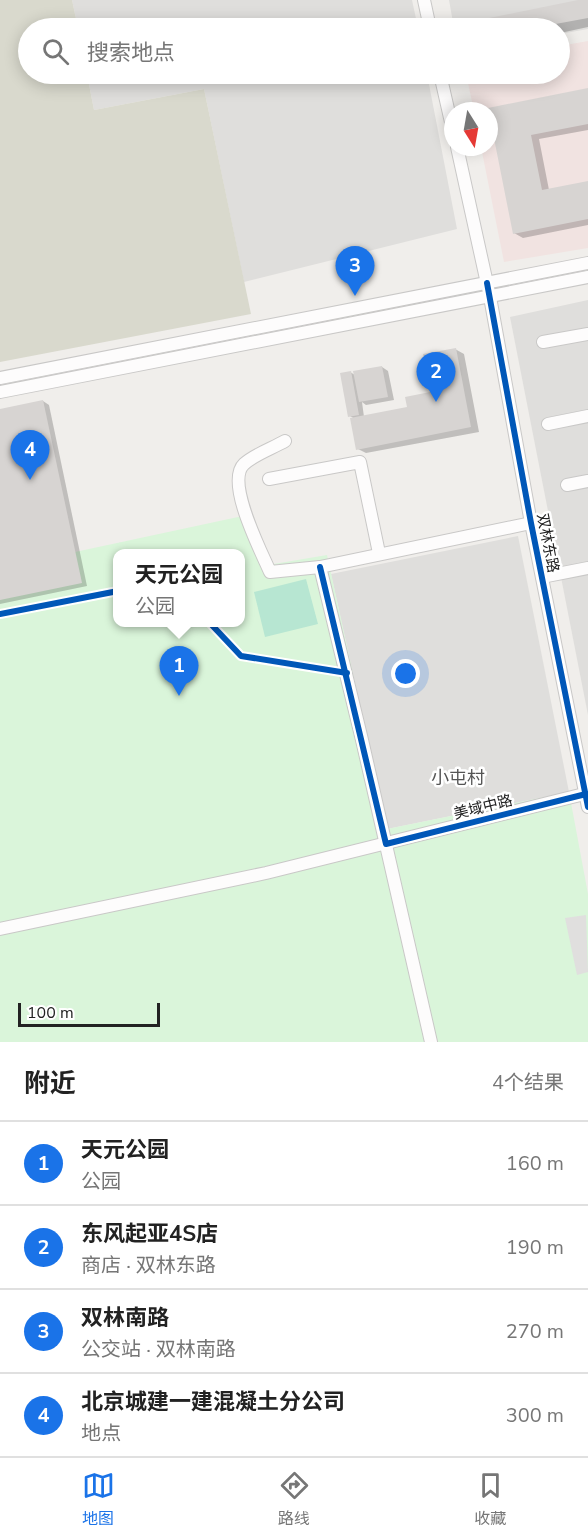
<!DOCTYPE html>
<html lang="zh">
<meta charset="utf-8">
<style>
:root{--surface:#fff;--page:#f6f6f6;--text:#222;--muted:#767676;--line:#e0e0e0;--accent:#1a73e8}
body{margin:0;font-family:"Nunito Sans","Noto Sans SC",sans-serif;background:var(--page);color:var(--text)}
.compass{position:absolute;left:444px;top:102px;width:54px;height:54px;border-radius:50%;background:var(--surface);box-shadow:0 3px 15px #0003;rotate:169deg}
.scale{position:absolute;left:18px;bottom:15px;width:142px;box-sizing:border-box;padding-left:6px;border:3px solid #222;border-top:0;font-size:16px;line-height:21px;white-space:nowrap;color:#222;-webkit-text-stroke:4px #fff;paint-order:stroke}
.you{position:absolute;left:406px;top:674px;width:21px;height:21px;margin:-15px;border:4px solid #fff;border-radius:50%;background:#1a73e8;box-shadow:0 0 0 9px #1a73e833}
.badge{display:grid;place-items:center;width:39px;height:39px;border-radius:50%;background:var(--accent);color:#fff;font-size:20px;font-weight:700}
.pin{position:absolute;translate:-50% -50px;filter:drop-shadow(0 2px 3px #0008)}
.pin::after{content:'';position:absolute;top:32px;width:21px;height:18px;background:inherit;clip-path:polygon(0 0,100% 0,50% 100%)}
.popup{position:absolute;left:113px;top:549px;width:132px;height:78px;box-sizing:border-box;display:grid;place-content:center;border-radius:12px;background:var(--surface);filter:drop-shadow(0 2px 4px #0005);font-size:20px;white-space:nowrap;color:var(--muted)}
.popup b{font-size:22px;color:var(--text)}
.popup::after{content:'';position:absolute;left:50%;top:100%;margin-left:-12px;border:12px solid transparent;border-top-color:var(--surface)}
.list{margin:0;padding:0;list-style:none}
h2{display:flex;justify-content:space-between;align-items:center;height:78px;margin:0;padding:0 24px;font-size:26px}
h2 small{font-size:20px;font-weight:400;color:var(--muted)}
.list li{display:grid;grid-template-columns:39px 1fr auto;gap:18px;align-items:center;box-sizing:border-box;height:84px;padding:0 24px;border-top:2px solid var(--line)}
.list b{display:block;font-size:22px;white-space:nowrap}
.list p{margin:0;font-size:20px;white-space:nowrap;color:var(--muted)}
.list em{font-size:20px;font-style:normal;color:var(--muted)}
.icon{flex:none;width:33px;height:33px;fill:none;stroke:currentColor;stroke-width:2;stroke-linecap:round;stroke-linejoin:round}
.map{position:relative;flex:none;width:588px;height:1042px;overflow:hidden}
.search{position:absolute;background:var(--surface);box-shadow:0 3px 15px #0003;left:18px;right:18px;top:18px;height:66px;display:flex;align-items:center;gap:15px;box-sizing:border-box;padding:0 21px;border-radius:33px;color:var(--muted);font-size:22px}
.sheet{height:414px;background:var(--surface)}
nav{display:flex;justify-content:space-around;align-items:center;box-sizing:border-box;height:84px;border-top:2px solid var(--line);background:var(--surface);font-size:16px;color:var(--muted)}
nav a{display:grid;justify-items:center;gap:3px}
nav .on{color:var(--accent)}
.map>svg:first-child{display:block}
</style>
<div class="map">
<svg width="588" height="1042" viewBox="0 0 588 1042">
<rect width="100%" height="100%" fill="#f0eeeb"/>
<g fill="#dfdedc">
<path d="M72,0H412L418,28H78Z"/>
<path d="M449,0H588V29L560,34V28H454Z"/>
<path d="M87,74H427L457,229L244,282L204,89L94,110Z"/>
<path d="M588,300V715L510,317Z"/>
<path d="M518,536L569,792L387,829L331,574Z"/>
</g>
<path fill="#f1e3e1" d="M588,41V248L504,262L481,147H489V111H474L466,74H560V46Z"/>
<path fill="#d9d9cd" d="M0,0H72L78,28H28V74H87L94,110L204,89L251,314L0,362Z"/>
<path fill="#daf5da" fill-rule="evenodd" d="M252,514L262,566L327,555L387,829L569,792L588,894V1042H0V600L75,552ZM118,554H240V622H118Z"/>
<path fill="#b7e6d2" d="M306,579L318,624L265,637L254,592Z"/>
<path fill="#e0dfde" d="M586,915L588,972L577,975L565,918Z"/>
<g fill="#0003">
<path d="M588,0V27L560,33V28H462L461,25Z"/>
<path d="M588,89V130L539,139L549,190L588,183V225L523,238L514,233L490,109Z"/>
<path d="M455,349L464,354L479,432L366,453L358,449L355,419L350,416V372L355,375V372L382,367L388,371L394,400L366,405L362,402L364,417L409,409L432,393Z"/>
<path d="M43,401L49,405L87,586L0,604V410Z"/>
</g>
<g fill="#d7d4d2">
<path d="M578,0H588V18L534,28H461L460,24Z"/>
<path d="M588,88V124L531,135L542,190L588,181V219L513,234L488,108Z"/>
<path d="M456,348L471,427L356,450L350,418L407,407L405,397L430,392L423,354Z"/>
<path d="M382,366L388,397L359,402L353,371Z"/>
<path d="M351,371L359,415L348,417L340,373Z"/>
<path d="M43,400L82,583L0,600V409Z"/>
</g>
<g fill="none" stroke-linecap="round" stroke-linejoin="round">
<defs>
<g id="minor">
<path d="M424,0L430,28"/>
<path d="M440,74L453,131"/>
<path d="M457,147L490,297L531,523L588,807"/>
<path d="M543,342L588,334"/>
<path d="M0,378L588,263"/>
<path d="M0,392L588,277"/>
<path d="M548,424L588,416"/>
<path d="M285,441C273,448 255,454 244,464C225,482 261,551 270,572L320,567L531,523"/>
<path d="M269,479L360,462L379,553"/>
<path d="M567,485L588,481"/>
<path d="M320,567L362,740L431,1042"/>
<path d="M542,577L588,568"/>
<path d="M0,929L266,873L588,793"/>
</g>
</defs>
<use href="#minor" stroke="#c9c8c7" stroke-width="14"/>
<use href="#minor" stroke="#fdfcfc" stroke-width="12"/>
<defs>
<g id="cycleway">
<path d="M487,283L531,523L588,807"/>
<path d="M320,567L386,844L586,794"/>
<path d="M0,614L118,591"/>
<path d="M209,622L241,656L347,673"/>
</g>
</defs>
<use href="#cycleway" stroke="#fff" stroke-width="10"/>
<use href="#cycleway" stroke="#0057b8" stroke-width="6"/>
</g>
<g text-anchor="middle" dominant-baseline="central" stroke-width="5" stroke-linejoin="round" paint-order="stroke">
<g font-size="15" fill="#222" stroke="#fff">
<text transform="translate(548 543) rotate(79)">双林东路</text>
<text transform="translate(483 807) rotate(-14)">美域中路</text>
</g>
<g font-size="18" fill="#555" stroke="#fff">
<text x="458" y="778">小屯村</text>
</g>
</g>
</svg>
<svg class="compass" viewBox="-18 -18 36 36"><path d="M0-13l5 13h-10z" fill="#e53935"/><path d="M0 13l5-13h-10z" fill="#767676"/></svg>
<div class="scale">100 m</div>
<div class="you"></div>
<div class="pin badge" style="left:179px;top:696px">1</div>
<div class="popup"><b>天元公园</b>公园</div>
<div class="pin badge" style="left:436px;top:402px">2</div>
<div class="pin badge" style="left:355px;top:296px">3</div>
<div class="pin badge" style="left:30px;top:480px">4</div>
<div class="search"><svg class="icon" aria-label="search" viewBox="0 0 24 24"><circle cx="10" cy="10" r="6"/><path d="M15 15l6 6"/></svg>搜索地点</div>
</div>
<section class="sheet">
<h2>附近<small>4个结果</small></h2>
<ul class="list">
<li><span class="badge">1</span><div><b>天元公园</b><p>公园</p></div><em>160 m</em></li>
<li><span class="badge">2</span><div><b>东风起亚4S店</b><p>商店 · 双林东路</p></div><em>190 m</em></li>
<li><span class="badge">3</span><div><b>双林南路</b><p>公交站 · 双林南路</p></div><em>270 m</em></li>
<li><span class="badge">4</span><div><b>北京城建一建混凝土分公司</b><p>地点</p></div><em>300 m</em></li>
</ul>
</section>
<nav>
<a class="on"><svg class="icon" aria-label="map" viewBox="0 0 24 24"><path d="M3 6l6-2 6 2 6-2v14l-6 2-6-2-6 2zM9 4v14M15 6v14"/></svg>地图</a>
<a><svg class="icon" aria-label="directions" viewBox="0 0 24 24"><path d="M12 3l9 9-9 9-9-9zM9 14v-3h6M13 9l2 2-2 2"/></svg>路线</a>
<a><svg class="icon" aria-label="saved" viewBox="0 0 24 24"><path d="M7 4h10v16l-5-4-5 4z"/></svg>收藏</a>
</nav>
